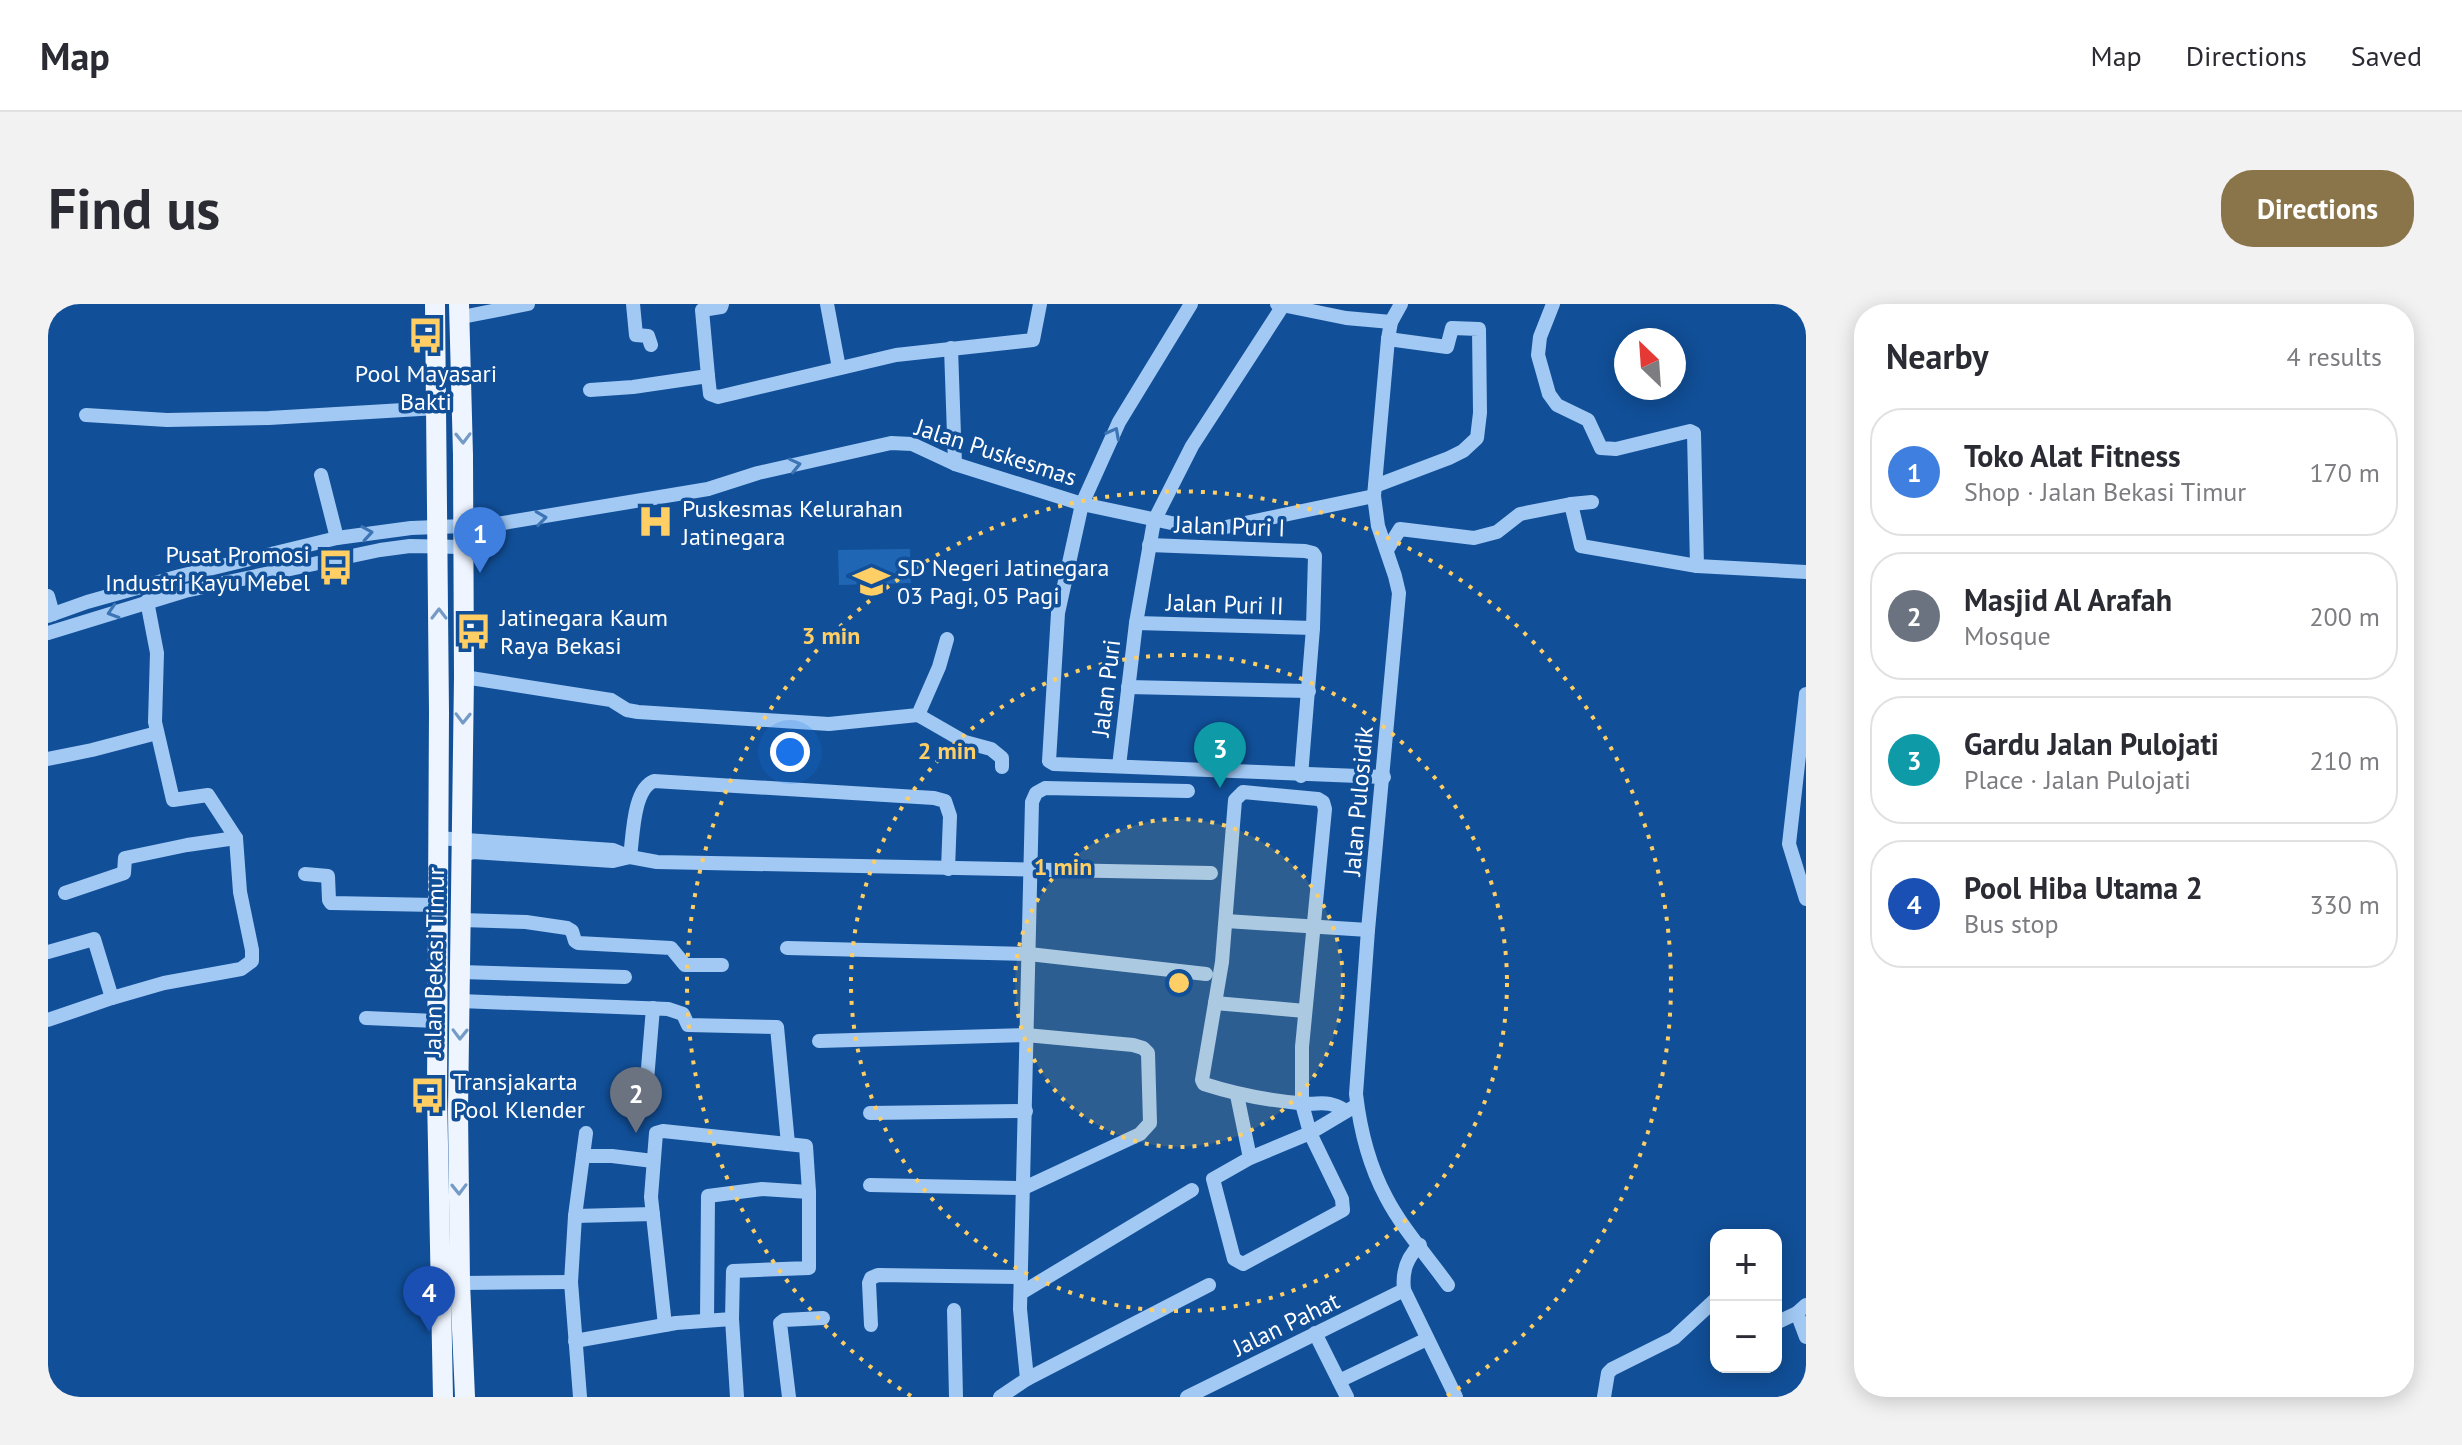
<!DOCTYPE html>
<meta charset="utf-8">
<style>
:root{--surface:#fff;--page:#f2f2f3;--text:#2b2b33;--muted:#7c7c81;--line:#e1e1e2;--accent:#8a7449}
body{margin:0;font-family:"PT Sans",sans-serif;background:var(--page);color:var(--text)}
.controls{position:absolute;right:24px;bottom:24px;display:grid;overflow:hidden;border-radius:16px;box-shadow:0 4px 20px #0003}
.controls button{width:72px;height:72px;display:grid;place-items:center;padding:0;border:0;border-bottom:2px solid var(--line);background:var(--surface);color:var(--text);font:40px sans-serif}
.compass{position:absolute;left:1566px;top:24px;width:72px;height:72px;border-radius:50%;background:var(--surface);box-shadow:0 4px 20px #0003;rotate:335deg}
.you{position:absolute;left:742px;top:448px;width:28px;height:28px;margin:-20px;border:6px solid #fff;border-radius:50%;background:#1a73e8;box-shadow:0 0 0 12px #1a73e833}
.badge{display:grid;place-items:center;width:52px;height:52px;border-radius:50%;background:var(--accent);color:#fff;font-size:26px;font-weight:700}
.pin{position:absolute;translate:-50% -66px;filter:drop-shadow(0 2px 4px #0008)}
.pin::after{content:'';position:absolute;top:42px;width:28px;height:24px;background:inherit;clip-path:polygon(0 0,100% 0,50% 100%)}
.list{margin:0;padding:0;list-style:none}
h2{display:flex;justify-content:space-between;align-items:center;height:104px;margin:0;padding:0 32px;font-size:34px}
h2 small{font-size:26px;font-weight:400;color:var(--muted)}
.list li{display:grid;grid-template-columns:52px 1fr auto;gap:24px;align-items:center;box-sizing:border-box;height:128px;margin:0 16px 16px;padding:0 16px;border:2px solid var(--line);border-radius:32px}
.list b{display:block;font-size:30px;white-space:nowrap}
.list p{margin:0;font-size:26px;white-space:nowrap;color:var(--muted)}
.list em{font-size:26px;font-style:normal;color:var(--muted)}
.map{position:relative;flex:none;width:1758px;height:1093px;overflow:hidden;border-radius:32px}
header{display:flex;align-items:center;gap:48px;box-sizing:border-box;height:112px;padding:0 40px;background:var(--surface);border-bottom:2px solid var(--line)}
header strong{font-size:38px}
nav{display:flex;gap:44px;margin-inline-start:auto;font-size:28px}
.intro{display:flex;align-items:center;justify-content:space-between;box-sizing:border-box;height:192px;padding:0 48px}
h1{margin:0;font-size:56px}
.button{padding:20px 36px;border-radius:32px;background:var(--accent);color:#fff;font-size:28px;font-weight:700}
main{display:flex;gap:48px;padding:0 48px}
aside{flex:1;background:var(--surface);border-radius:32px;box-shadow:0 4px 20px #0003}
.map>svg:first-child{display:block}
</style>
<header>
<strong>Map</strong>
<nav><a>Map</a><a>Directions</a><a>Saved</a></nav>
</header>
<div class="intro"><h1>Find us</h1><a class="button">Directions</a></div>
<main>
<div class="map">
<svg width="1758" height="1093" viewBox="0 0 1758 1093">
<rect width="100%" height="100%" fill="#114f98"/>
<path fill="#1f67b5" d="M862,245L863,279L791,281L790,246Z"/>
<g fill="none" stroke-linecap="round" stroke-linejoin="round">
<g stroke="#a1c9f4" stroke-width="14">
<path d="M585,0L588,31L600,32L603,41"/>
<path d="M779,0L791,64"/>
<path d="M1143,0L1071,118L1034,200L1010,309L1001,457L1006,460L1336,473"/>
<path d="M1229,0L1298,14L1343,18"/>
<path d="M1353,0L1343,18L1340,35L1326,192L1330,222L1347,272L1351,289L1320,626L1308,790C1312,825 1322,863 1338,893C1354,924 1380,953 1400,981"/>
<path d="M1505,0L1492,33L1490,51L1501,90L1509,101L1540,116L1553,144L1568,145L1642,127L1646,129L1649,262"/>
<path d="M414,13L480,0"/>
<path d="M903,44L907,160"/>
<path d="M660,72L654,6L673,3L674,0"/>
<path d="M542,86L585,83L660,72L662,90L670,93L848,51L985,36L992,0"/>
<path d="M38,111L119,116L221,114L389,104"/>
<path d="M273,171L289,234"/>
<path d="M1327,182L1401,154L1415,147L1429,134L1432,109L1431,25L1404,24L1399,43L1340,35"/>
<path d="M1523,200L1544,198"/>
<path d="M1101,241L1257,247L1265,249L1267,252L1265,324L1253,472"/>
<path d="M1339,246L1352,225L1426,234L1449,228L1472,210L1523,200L1533,242L1649,262L1758,268"/>
<path d="M0,292L5,310"/>
<path d="M0,312L39,298L132,272L289,234L363,224L443,221L660,185L710,169L843,139L864,140L907,160L1034,200L1142,223H1178L1326,192"/>
<path d="M1088,319L1265,324"/>
<path d="M0,329L137,287L332,246L362,242L415,243"/>
<path d="M416,373L563,396L579,406L590,408L781,420L870,411L891,363L899,335"/>
<path d="M1080,383L1261,387"/>
<path d="M1758,390L1741,540L1758,595"/>
<path d="M870,411L917,438L943,445L954,454V463"/>
<path d="M0,455L44,446L109,429"/>
<path d="M1071,462L1088,319L1106,217L1144,142L1236,0"/>
<path d="M389,534L565,546L582,553L609,558L1163,569"/>
<path d="M414,552L425,548L565,557L582,553"/>
<path d="M582,553C585,532 585,485 606,477L886,494L897,497L902,512L900,565"/>
<path d="M257,570L280,572L281,596L283,599L388,601"/>
<path d="M17,589L76,569L77,554L139,541L188,534"/>
<path d="M413,616L478,618L519,624L524,627L527,637L530,639L623,644L637,661H674"/>
<path d="M1178,617L1320,626"/>
<path d="M739,644L981,650L1158,670"/>
<path d="M0,648L46,635L64,694L116,679L193,665L204,657V646L192,588L188,534L160,491L125,496L107,418L109,349L99,297"/>
<path d="M413,668L577,673"/>
<path d="M412,697L620,705L635,710L640,721L729,723L740,840"/>
<path d="M1167,699L1257,707"/>
<path d="M318,714L388,717"/>
<path d="M0,716L64,694"/>
<path d="M771,737L978,731L1085,741L1095,744L1100,749L1102,819L1092,830L976,884L822,881"/>
<path d="M1189,791L1202,854"/>
<path d="M597,800L605,704"/>
<path d="M1298,807C1277,794 1272,802 1250,799C1218,796 1187,790 1156,780L1154,776L1174,658L1187,496L1195,488L1270,495L1275,498L1277,505L1254,743V800L1262,829L1202,854L1165,875L1186,955L1195,960L1295,906L1294,895L1262,829L1309,801"/>
<path d="M822,809L978,807"/>
<path d="M535,852H564L605,857"/>
<path d="M527,912L605,910"/>
<path d="M1372,941C1358,954 1354,968 1356,986L1408,1093"/>
<path d="M412,979L523,978"/>
<path d="M973,989L1144,886"/>
<path d="M906,1006L908,1093"/>
<path d="M1749,1009L1758,1033"/>
<path d="M659,1016L660,892L714,885L761,888"/>
<path d="M1728,1019L1749,1009L1758,1001"/>
<path d="M617,1021L603,893L608,829L615,827L758,842L761,888V964L685,967L684,1015L689,1093"/>
<path d="M823,1021L821,979L823,974L830,971L973,973"/>
<path d="M1267,1029L1299,1093"/>
<path d="M527,1037L628,1019L684,1015"/>
<path d="M979,1075L972,1005L984,498L988,489L997,484L1140,487"/>
<path d="M1291,1077L1379,1035"/>
<path d="M532,1093L523,978L527,912L538,829"/>
<path d="M741,1093L732,1019L736,1016L775,1014"/>
<path d="M952,1093L979,1075L1161,981"/>
<path d="M1139,1093L1356,986"/>
<path d="M1556,1093L1560,1069L1564,1065L1626,1034L1668,995"/>
</g>
<g stroke="#eef5ff" stroke-width="20">
<path d="M387,0L391,408L389,791L395,1093"/>
<path d="M411,0L415,151L416,373L410,807L412,979L417,1093"/>
</g>
</g>
<defs><path id="oneway-chevron" d="M-2-3.5L2.5 0L-2 3.5" fill="none" stroke-width="1.6" stroke-linecap="round" stroke-linejoin="round" transform="scale(2)"/></defs>
<g stroke="#3c74b4">
<use href="#oneway-chevron" transform="translate(1066 129) rotate(-62)"/>
<use href="#oneway-chevron" transform="translate(747 161) rotate(-13)"/>
<use href="#oneway-chevron" transform="translate(493 214) rotate(-8)"/>
<use href="#oneway-chevron" transform="translate(319 229) rotate(-9)"/>
<use href="#oneway-chevron" transform="translate(65 308) rotate(162)"/>
</g>
<g stroke="#749ac6">
<use href="#oneway-chevron" transform="translate(415 134) rotate(89)"/>
<use href="#oneway-chevron" transform="translate(391 310) rotate(-90)"/>
<use href="#oneway-chevron" transform="translate(415 414) rotate(91)"/>
<use href="#oneway-chevron" transform="translate(412 730) rotate(91)"/>
<use href="#oneway-chevron" transform="translate(411 885) rotate(89)"/>
</g>
<circle cx="1131" cy="679" r="164" fill="#ffce64" fill-opacity=".12"/>
<g fill="none" stroke="#ffce64" stroke-width="4" stroke-dasharray="4 8">
<circle cx="1131" cy="679" r="164"/>
<circle cx="1131" cy="679" r="328"/>
<path d="M863 1092A492 492 0 1 1 1399 1092"/>
</g>
<defs>
<symbol id="bus-bare" viewBox="-9 -9 18 18"><path d="M-5-6H5V4H4V6H2V4H-2V6H-4V4H-5ZM-3.5-4V0h7V-4ZM-3.5 1.2v1.5H-2V1.2ZM2 1.2v1.5H3.5V1.2Z" fill="#ffce64" stroke="#114f98" stroke-width="2.5" paint-order="stroke"/></symbol>
<symbol id="hospital-bare" viewBox="-9 -9 18 18"><path d="M-5-5h3v3.5h4V-5h3V5h-3V1.5h-4V5h-3Z" fill="#ffce64" stroke="#114f98" stroke-width="2.5" paint-order="stroke"/></symbol>
<symbol id="school-bare" viewBox="-9 -9 18 18"><path d="M0-5L7-2L0 1L-7-2ZM-4 1L0 2.5L4 1V4Q0 6-4 4Z" fill="#ffce64" stroke="#114f98" stroke-width="2.5" paint-order="stroke"/></symbol>
</defs>
<g fill-rule="evenodd">
<use href="#bus-bare" x="352" y="6" width="51" height="51"/>
<use href="#hospital-bare" x="582" y="192" width="51" height="51"/>
<use href="#bus-bare" x="262" y="238" width="51" height="51"/>
<use href="#school-bare" x="798" y="252" width="51" height="51"/>
<use href="#bus-bare" x="400" y="302" width="51" height="51"/>
<use href="#bus-bare" x="354" y="766" width="51" height="51"/>
</g>
<g text-anchor="middle" dominant-baseline="central" stroke-width="7" stroke-linejoin="round" paint-order="stroke">
<g font-size="24" fill="#fff" stroke="#114f98" text-anchor="start">
<text x="378" y="69" text-anchor="middle">Pool Mayasari<tspan x="378" dy="28">Bakti</tspan></text>
<text x="634" y="204">Puskesmas Kelurahan<tspan x="634" dy="28">Jatinegara</tspan></text>
<text x="262" y="250" text-anchor="end">Pusat Promosi<tspan x="262" dy="28">Industri Kayu Mebel</tspan></text>
<text x="849" y="263">SD Negeri Jatinegara<tspan x="849" dy="28">03 Pagi, 05 Pagi</tspan></text>
<text x="452" y="313">Jatinegara Kaum<tspan x="452" dy="28">Raya Bekasi</tspan></text>
<text x="405" y="777">Transjakarta<tspan x="405" dy="28">Pool Klender</tspan></text>
</g>
<g font-size="24" fill="#fff" stroke="#114f98">
<text transform="translate(948 148) rotate(18)">Jalan Puskesmas</text>
<text transform="translate(1182 222) rotate(2)">Jalan Puri I</text>
<text transform="translate(1177 300) rotate(2)">Jalan Puri II</text>
<text transform="translate(1058 384) rotate(-83)">Jalan Puri</text>
<text transform="translate(1310 497) rotate(-85)">Jalan Pulosidik</text>
<text transform="translate(386 658) rotate(-89)">Jalan Bekasi Timur</text>
<text transform="translate(1238 1020) rotate(-26)">Jalan Pahat</text>
</g>
</g>
<circle cx="1131" cy="679" r="12" fill="#ffce64" stroke="#114f98" stroke-width="4"/>
<g font-size="24" text-anchor="middle" font-weight="bold" fill="#ffce64" stroke="#114f98" stroke-width="7" stroke-linejoin="round" paint-order="stroke">
<text x="783" y="340">3 min</text>
<text x="899" y="455">2 min</text>
<text x="1015" y="571">1 min</text>
</g>
</svg>
<div class="controls">
<button>+</button>
<button>−</button>
</div>
<svg class="compass" viewBox="-18 -18 36 36"><path d="M0-13l5 13h-10z" fill="#e53935"/><path d="M0 13l5-13h-10z" fill="#7c7c81"/></svg>
<div class="you"></div>
<div class="pin badge" style="left:432px;top:269px;background:#3f7fe0">1</div>
<div class="pin badge" style="left:588px;top:829px;background:#6b7280">2</div>
<div class="pin badge" style="left:1172px;top:484px;background:#0f9aa8">3</div>
<div class="pin badge" style="left:381px;top:1028px;background:#1a4fb4">4</div>
</div>
<aside>
<h2>Nearby<small>4 results</small></h2>
<ul class="list">
<li><span class="badge" style="background:#3f7fe0">1</span><div><b>Toko Alat Fitness</b><p>Shop · Jalan Bekasi Timur</p></div><em>170 m</em></li>
<li><span class="badge" style="background:#6b7280">2</span><div><b>Masjid Al Arafah</b><p>Mosque</p></div><em>200 m</em></li>
<li><span class="badge" style="background:#0f9aa8">3</span><div><b>Gardu Jalan Pulojati</b><p>Place · Jalan Pulojati</p></div><em>210 m</em></li>
<li><span class="badge" style="background:#1a4fb4">4</span><div><b>Pool Hiba Utama 2</b><p>Bus stop</p></div><em>330 m</em></li>
</ul>
</aside>
</main>
